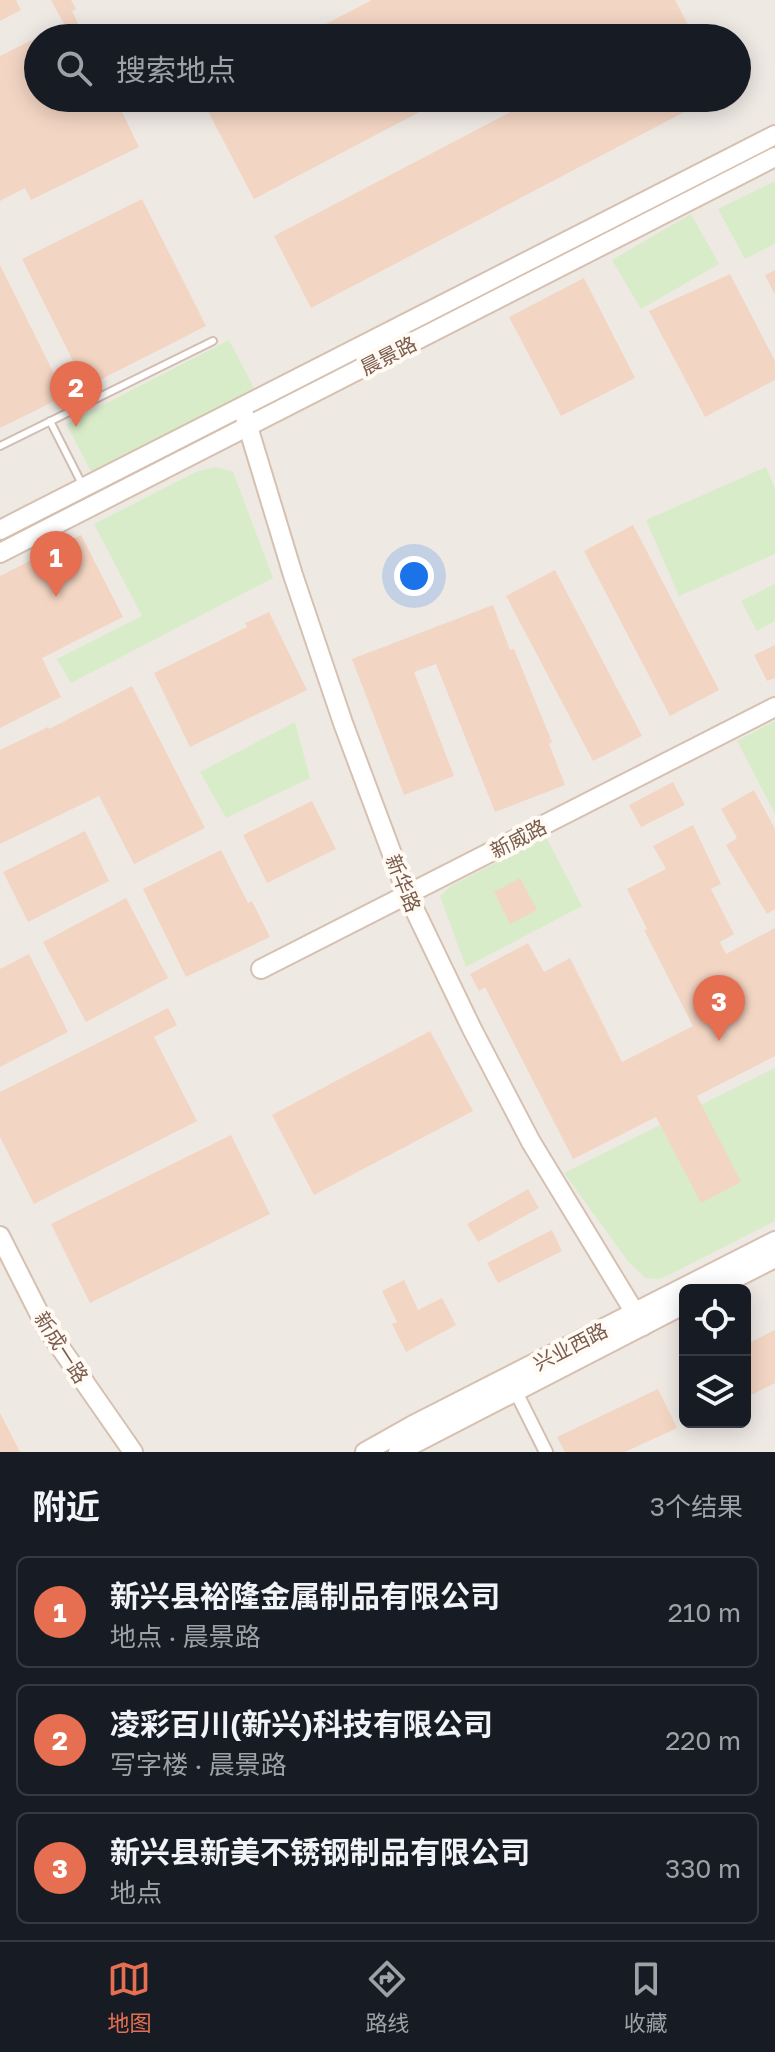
<!DOCTYPE html>
<html lang="zh">
<meta charset="utf-8">
<style>
:root{--surface:#171b24;--page:#20242c;--text:#f1f3f6;--muted:#9ea1a6;--line:#363941;--accent:#e76f51}
body{margin:0;font-family:"Golos Text","Noto Sans SC",sans-serif;background:var(--page);color:var(--text)}
.controls{position:absolute;right:24px;bottom:24px;display:grid;overflow:hidden;border-radius:12px;box-shadow:0 4px 20px #0003}
.controls button{width:72px;height:72px;display:grid;place-items:center;padding:0;border:0;border-bottom:2px solid var(--line);background:var(--surface);color:var(--text);font:40px sans-serif}
.you{position:absolute;left:414px;top:576px;width:28px;height:28px;margin:-20px;border:6px solid #fff;border-radius:50%;background:#1a73e8;box-shadow:0 0 0 12px #1a73e833}
.badge{display:grid;place-items:center;width:52px;height:52px;border-radius:50%;background:var(--accent);color:#fff;font-size:26px;font-weight:700}
.pin{position:absolute;translate:-50% -66px;filter:drop-shadow(0 2px 4px #0008)}
.pin::after{content:'';position:absolute;top:42px;width:28px;height:24px;background:inherit;clip-path:polygon(0 0,100% 0,50% 100%)}
.list{margin:0;padding:0;list-style:none}
h2{display:flex;justify-content:space-between;align-items:center;height:104px;margin:0;padding:0 32px;font-size:34px}
h2 small{font-size:26px;font-weight:400;color:var(--muted)}
.list li{display:grid;grid-template-columns:52px 1fr auto;gap:24px;align-items:center;box-sizing:border-box;height:112px;margin:0 16px 16px;padding:0 16px;border:2px solid var(--line);border-radius:12px}
.list b{display:block;font-size:30px;white-space:nowrap}
.list p{margin:0;font-size:26px;white-space:nowrap;color:var(--muted)}
.list em{font-size:26px;font-style:normal;color:var(--muted)}
.icon{flex:none;width:44px;height:44px;fill:none;stroke:currentColor;stroke-width:2;stroke-linecap:round;stroke-linejoin:round}
.map{position:relative;flex:none;width:775px;height:1452px;overflow:hidden}
.search{position:absolute;background:var(--surface);box-shadow:0 4px 20px #0003;left:24px;right:24px;top:24px;height:88px;display:flex;align-items:center;gap:20px;box-sizing:border-box;padding:0 28px;border-radius:44px;color:var(--muted);font-size:30px}
.sheet{height:488px;background:var(--surface)}
nav{display:flex;justify-content:space-around;align-items:center;box-sizing:border-box;height:112px;border-top:2px solid var(--line);background:var(--surface);font-size:22px;color:var(--muted)}
nav a{display:grid;justify-items:center;gap:4px}
nav .on{color:var(--accent)}
.map>svg:first-child{display:block}
</style>
<div class="map">
<svg width="775" height="1452" viewBox="0 0 775 1452">
<rect width="100%" height="100%" fill="#fdf6ec"/>
<path fill="#efe9e4" fill-rule="evenodd" d="M0,0H775V1452H0ZM38,38H737V98H38ZM685,1290H745V1422H685Z"/>
<g fill="#d8ecc9">
<path d="M775,181V244L745,259L718,209Z"/>
<path d="M691,214L719,264L641,309L612,260Z"/>
<path d="M229,340L255,390L92,473L66,424Z"/>
<path d="M216,467L233,472L273,578L71,683L57,659L142,616L94,524L198,471Z"/>
<path d="M766,467L775,489V554L679,596L646,520Z"/>
<path d="M775,584V621L757,631L741,601Z"/>
<path d="M775,721V814L737,741Z"/>
<path d="M295,722L310,778L226,818L200,772Z"/>
<path d="M546,837L582,906L466,967L440,896L451,886Z"/>
<path d="M775,1068V1221L669,1275L659,1279L645,1278L628,1261L564,1173Z"/>
</g>
<g fill="#f3d5c3">
<path d="M0,0H16L21,10L0,21Z"/>
<path d="M51,0H71L76,9L72,11L85,38H38V98H115L139,147L31,200L25,188L0,201V56L64,24Z"/>
<path d="M372,0H675L695,38H581L577,30L560,38H299Z"/>
<path d="M201,98H446L254,199Z"/>
<path d="M537,98H711L311,308L274,236Z"/>
<path d="M142,199L206,326L86,387L22,259Z"/>
<path d="M0,265L65,396L0,428Z"/>
<path d="M775,270V295L765,275Z"/>
<path d="M730,274L775,361V380L705,417L649,311Z"/>
<path d="M584,278L635,378L561,416L509,317Z"/>
<path d="M633,525L719,690L670,716L584,551Z"/>
<path d="M81,535L123,617L42,658L61,697L0,728V576Z"/>
<path d="M555,570L642,736L593,761L506,596Z"/>
<path d="M493,605L510,650L514,649L552,742L549,744L565,785L495,812L436,664L414,672L454,776L404,795L352,659Z"/>
<path d="M269,612L307,690L190,747L154,673L247,627L245,623Z"/>
<path d="M775,645V678L767,681L754,655Z"/>
<path d="M132,686L205,828L134,864L99,796L0,844V750L48,727L49,729Z"/>
<path d="M673,782L685,805L641,827L629,805Z"/>
<path d="M754,790L775,829V909L767,914L726,845L737,838L721,809Z"/>
<path d="M312,801L336,849L267,883L243,835Z"/>
<path d="M693,825L721,884L711,889L734,934L720,942L726,954L775,928V1056L697,1096L741,1182L701,1203L656,1117L573,1159L485,987L479,991L470,974L528,943L544,972L570,958L622,1062L693,1026L644,930L647,929L627,889L666,869L653,846Z"/>
<path d="M85,831L109,881L28,922L3,872Z"/>
<path d="M221,850L248,903L252,901L270,937L186,977L143,889Z"/>
<path d="M520,878L537,910L510,924L494,892Z"/>
<path d="M126,898L168,978L86,1022L43,942Z"/>
<path d="M29,954L68,1032L0,1067V969Z"/>
<path d="M168,1008L177,1025L154,1037L197,1121L34,1204L0,1137V1092Z"/>
<path d="M430,1031L473,1111L314,1195L272,1115Z"/>
<path d="M231,1135L270,1214L90,1303L51,1224Z"/>
<path d="M528,1189L539,1208L478,1242L467,1224Z"/>
<path d="M552,1230L562,1251L498,1283L487,1263Z"/>
<path d="M404,1280L418,1310L442,1298L456,1325L406,1352L392,1324L397,1322L382,1291Z"/>
<path d="M775,1330V1383L745,1398V1345Z"/>
<path d="M658,1389L677,1428L625,1452H565L557,1437Z"/>
<path d="M0,1413L20,1452H0Z"/>
</g>
<g fill="none" stroke-linecap="round" stroke-linejoin="round">
<defs>
<g id="lane">
<path d="M50,421L83,486"/>
<path d="M0,446L213,341"/>
</g>
<path id="street" d="M516,1392L546,1452"/>
<g id="secondary">
<path d="M242,407L293,575L343,723L407,894L472,1029L531,1142L643,1326"/>
<path d="M0,530L775,135"/>
<path d="M0,553L775,157"/>
<path d="M261,969L775,707"/>
<path d="M0,1236L46,1327L133,1452"/>
<path d="M712,1290L775,1258"/>
<path d="M365,1452L413,1425L775,1241"/>
<path d="M398,1452L685,1304"/>
</g>
</defs>
<use href="#lane" stroke="#d1beb0" stroke-width="10"/>
<use href="#street" stroke="#d1beb0" stroke-width="16"/>
<use href="#secondary" stroke="#d6c0b0" stroke-width="22"/>
<use href="#lane" stroke="#fff" stroke-width="6"/>
<use href="#street" stroke="#fff" stroke-width="12"/>
<use href="#secondary" stroke="#fff" stroke-width="18"/>
</g>
<g text-anchor="middle" dominant-baseline="central" stroke-width="8" stroke-linejoin="round" paint-order="stroke">
<g font-size="20" fill="#7a5c4d" stroke="#fffaf3">
<text transform="translate(388 355) rotate(-27)">晨景路</text>
<text transform="translate(518 838) rotate(-27)">新威路</text>
<text transform="translate(404 883) rotate(68)">新华路</text>
<text transform="translate(570 1346) rotate(-27)">兴业西路</text>
<text transform="translate(62 1347) rotate(57)">新成一路</text>
</g>
</g>
</svg>
<div class="controls">
<button><svg class="icon" aria-label="locate" viewBox="0 0 24 24"><circle cx="12" cy="12" r="6"/><path d="M12 2v4M12 18v4M2 12h4M18 12h4"/></svg></button>
<button><svg class="icon" aria-label="layers" viewBox="0 0 24 24"><path d="M12 4l9 5-9 5-9-5zM3 14l9 5 9-5"/></svg></button>
</div>
<div class="you"></div>
<div class="pin badge" style="left:56px;top:597px">1</div>
<div class="pin badge" style="left:76px;top:427px">2</div>
<div class="pin badge" style="left:719px;top:1041px">3</div>
<div class="search"><svg class="icon" aria-label="search" viewBox="0 0 24 24"><circle cx="10" cy="10" r="6"/><path d="M15 15l6 6"/></svg>搜索地点</div>
</div>
<section class="sheet">
<h2>附近<small>3个结果</small></h2>
<ul class="list">
<li><span class="badge">1</span><div><b>新兴县裕隆金属制品有限公司</b><p>地点 · 晨景路</p></div><em>210 m</em></li>
<li><span class="badge">2</span><div><b>凌彩百川(新兴)科技有限公司</b><p>写字楼 · 晨景路</p></div><em>220 m</em></li>
<li><span class="badge">3</span><div><b>新兴县新美不锈钢制品有限公司</b><p>地点</p></div><em>330 m</em></li>
</ul>
</section>
<nav>
<a class="on"><svg class="icon" aria-label="map" viewBox="0 0 24 24"><path d="M3 6l6-2 6 2 6-2v14l-6 2-6-2-6 2zM9 4v14M15 6v14"/></svg>地图</a>
<a><svg class="icon" aria-label="directions" viewBox="0 0 24 24"><path d="M12 3l9 9-9 9-9-9zM9 14v-3h6M13 9l2 2-2 2"/></svg>路线</a>
<a><svg class="icon" aria-label="saved" viewBox="0 0 24 24"><path d="M7 4h10v16l-5-4-5 4z"/></svg>收藏</a>
</nav>
